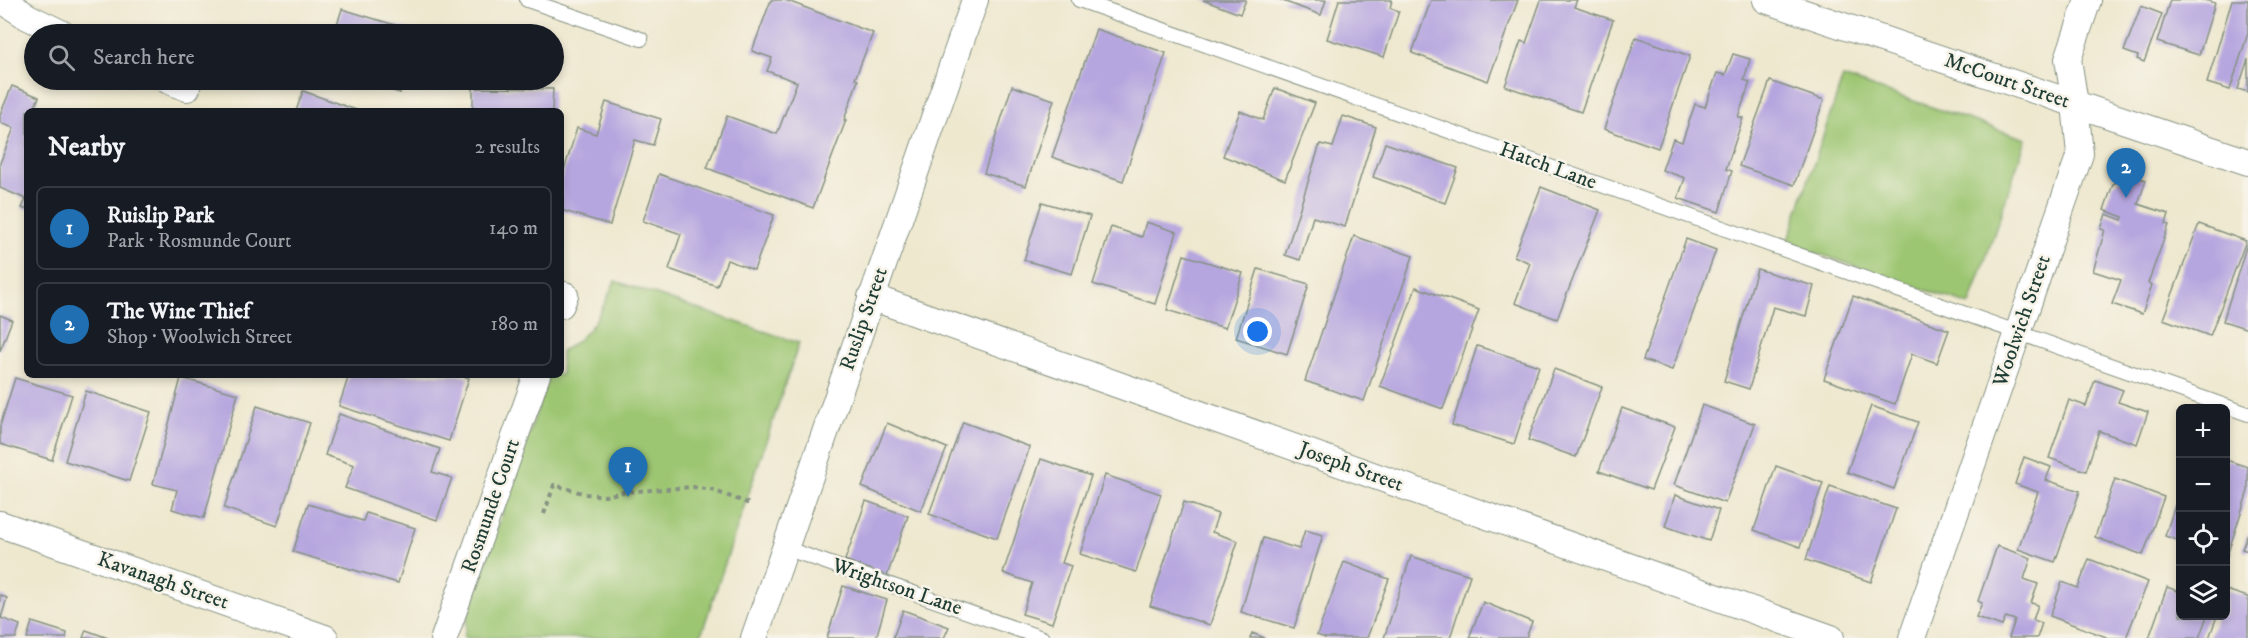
<!DOCTYPE html>
<meta charset="utf-8">
<style>
:root{--surface:#171b24;--page:#20242c;--text:#f1f3f6;--muted:#9ea1a6;--line:#363941;--accent:#1f6fb2}
body{margin:0;font-family:"IM FELL DW Pica",serif;background:var(--page);color:var(--text)}
.controls{position:absolute;right:18px;bottom:18px;display:grid;overflow:hidden;border-radius:9px;box-shadow:0 3px 9px #0003}
.controls button{width:54px;height:54px;display:grid;place-items:center;padding:0;border:0;border-bottom:2px solid var(--line);background:var(--surface);color:var(--text);font:30px sans-serif}
.you{position:absolute;left:1258px;top:332px;width:21px;height:21px;margin:-15px;border:4px solid #fff;border-radius:50%;background:#1a73e8;box-shadow:0 0 0 9px #1a73e833}
.badge{display:grid;place-items:center;width:39px;height:39px;border-radius:50%;background:var(--accent);color:#fff;font-size:20px;font-weight:700}
.pin{position:absolute;translate:-50% -50px;filter:drop-shadow(0 2px 3px #0008)}
.pin::after{content:'';position:absolute;top:32px;width:21px;height:18px;background:inherit;clip-path:polygon(0 0,100% 0,50% 100%)}
.list{margin:0;padding:0;list-style:none}
h2{display:flex;justify-content:space-between;align-items:center;height:78px;margin:0;padding:0 24px;font-size:26px}
h2 small{font-size:20px;font-weight:400;color:var(--muted)}
.list li{display:grid;grid-template-columns:39px 1fr auto;gap:18px;align-items:center;box-sizing:border-box;height:84px;margin:0 12px 12px;padding:0 12px;border:2px solid var(--line);border-radius:9px}
.list b{display:block;font-size:22px;white-space:nowrap}
.list p{margin:0;font-size:20px;white-space:nowrap;color:var(--muted)}
.list em{font-size:20px;font-style:normal;color:var(--muted)}
.icon{flex:none;width:33px;height:33px;fill:none;stroke:currentColor;stroke-width:2;stroke-linecap:round;stroke-linejoin:round}
.map{position:relative;flex:none;width:2248px;height:638px;overflow:hidden}
.search{position:absolute;background:var(--surface);box-shadow:0 3px 9px #0003;left:24px;top:24px;width:540px;height:66px;display:flex;align-items:center;gap:15px;box-sizing:border-box;padding:0 21px;border-radius:33px;color:var(--muted);font-size:22px}
.panel{position:absolute;background:var(--surface);box-shadow:0 3px 9px #0003;left:24px;top:108px;width:540px;height:270px;border-radius:9px}
.map>svg:first-child{display:block}
</style>
<div class="map">
<svg width="2248" height="638" viewBox="0 0 2248 638">
<rect width="100%" height="100%" fill="#f7f3e8"/>
<filter id="ink" filterUnits="userSpaceOnUse"><feTurbulence type="fractalNoise" baseFrequency=".0167" numOctaves="2"/><feDisplacementMap in="SourceGraphic" scale="12" xChannelSelector="R" yChannelSelector="G"/><feConvolveMatrix kernelMatrix="1 2 1 2 8 2 1 2 1" color-interpolation-filters="sRGB"/></filter>
<filter id="wash" filterUnits="userSpaceOnUse"><feTurbulence type="fractalNoise" baseFrequency=".008" numOctaves="4" result="noise"/><feDisplacementMap in="SourceGraphic" scale="24" xChannelSelector="R" yChannelSelector="G"/><feGaussianBlur stdDeviation="1.35" result="paint"/><feColorMatrix in="noise" values="0 0 0 0 0 0 0 0 0 0 0 0 0 0 0 0 0 1.4 0 .05"/><feComposite in="paint" operator="in"/></filter>
<g filter="url(#wash)">
<rect width="100%" height="100%" fill="#eee8cf"/>
<g fill="#9dc672" stroke="#5e8253" stroke-width="1.5">
<path d="M1843,77L2026,139L1970,305L1787,243Z"/>
<path d="M615,281L799,343L700,638H464L467,619L549,375H561V351C591,337 602,310 615,281Z"/>
</g>
<g id="blocks">
<g fill="#b6a6df">
<path d="M771,0H785L873,33L855,79L858,80L844,120H846L813,208L707,168L727,116L777,134L797,82L767,71L772,58L752,51Z"/>
<path d="M1203,0H1246L1240,14Z"/>
<path d="M1280,0H1326L1321,15Z"/>
<path d="M1339,0H1392L1390,8L1399,11L1384,57L1327,39Z"/>
<path d="M1431,0H1518L1488,81L1412,53Z"/>
<path d="M1541,0H1577L1574,7L1613,20L1581,112L1505,86L1521,41L1526,43Z"/>
<path d="M2170,0H2204L2215,3L2199,55L2157,42Z"/>
<path d="M2232,0H2248V33L2230,90L2207,83Z"/>
<path d="M2141,6L2162,14L2144,62L2137,59L2138,56L2124,51Z"/>
<path d="M342,9L418,32L417,34H334Z"/>
<path d="M1096,29L1166,53L1123,181L1052,157Z"/>
<path d="M1636,37L1690,56L1658,148L1604,129Z"/>
<path d="M1733,54L1750,59L1744,80L1750,82L1738,117L1743,118L1726,169L1732,171L1719,212L1678,198L1685,178L1662,170L1673,139L1682,142L1695,104L1705,107L1717,73L1725,75Z"/>
<path d="M2248,59V92L2238,89Z"/>
<path d="M357,80H404L400,93Z"/>
<path d="M1770,81L1824,100L1794,185L1739,166Z"/>
<path d="M12,86L39,97L34,109L39,111H27V210L22,208L26,199L0,188V163L14,128L0,123V115Z"/>
<path d="M1012,86L1054,100L1026,186L984,173Z"/>
<path d="M473,88L553,89L552,111H473Z"/>
<path d="M1275,88L1315,103L1285,180L1223,156L1240,111L1263,120Z"/>
<path d="M303,91L359,111H296Z"/>
<path d="M606,102L661,119L653,145L635,140L610,225L561,210V180L577,128L596,134Z"/>
<path d="M1343,116L1376,127L1345,227L1313,217L1300,260L1285,255L1320,144L1333,147Z"/>
<path d="M1385,143L1458,168L1445,203L1373,177Z"/>
<path d="M659,174L774,215L754,270L727,260L717,286L669,269L681,234L643,221Z"/>
<path d="M2129,174L2146,180L2138,204L2169,214L2166,224L2169,225L2148,283L2152,285L2142,314L2112,304L2121,280L2093,271L2105,230L2101,229L2106,214L2122,220L2123,217L2104,210L2113,184Z"/>
<path d="M1541,187L1600,210L1557,319L1515,303L1530,263L1514,256Z"/>
<path d="M1042,202L1090,216L1072,274L1024,260Z"/>
<path d="M1146,222L1177,232L1155,304L1093,284L1111,227L1142,237Z"/>
<path d="M2199,224L2246,241L2210,336L2163,319Z"/>
<path d="M1354,236L1413,256L1364,401L1305,381Z"/>
<path d="M1686,239L1716,250L1672,370L1643,360Z"/>
<path d="M2247,244H2248V329L2223,321Z"/>
<path d="M1184,255L1243,273L1225,328L1167,310Z"/>
<path d="M1258,269L1309,284L1287,354L1236,338Z"/>
<path d="M1757,269L1814,286L1806,316L1773,307L1749,389L1724,381Z"/>
<path d="M1416,287L1479,310L1443,409L1380,386Z"/>
<path d="M1853,296L1949,330L1937,363L1912,354L1895,404L1824,379Z"/>
<path d="M0,315L12,320L0,351Z"/>
<path d="M1477,346L1539,366L1514,444L1452,425Z"/>
<path d="M1554,369L1602,387L1576,457L1528,440Z"/>
<path d="M349,375H458L469,378L449,441L339,406Z"/>
<path d="M15,378L72,395L52,460L0,444V426Z"/>
<path d="M181,378L238,394L204,518L172,509L177,490L153,484Z"/>
<path d="M2095,380L2123,390L2118,402L2148,412L2137,444L2099,431L2086,471L2049,458L2069,400L2086,406Z"/>
<path d="M86,391L151,412L129,481L65,461Z"/>
<path d="M1702,405L1755,424L1725,503L1674,485Z"/>
<path d="M257,406L310,423L277,526L224,508Z"/>
<path d="M1871,406L1918,422L1894,489L1847,472Z"/>
<path d="M1622,408L1675,427L1651,490L1599,471Z"/>
<path d="M339,414L440,449L432,472L452,478L437,520L345,488L354,465L325,455Z"/>
<path d="M963,422L1030,447L997,538L929,514Z"/>
<path d="M887,423L947,448L921,511L862,487Z"/>
<path d="M2024,457L2051,467L2046,480L2080,491L2055,562L2018,549L2038,492L2015,484Z"/>
<path d="M1041,459L1091,476L1062,563L1071,566L1052,623L1022,614L1032,583L1003,573Z"/>
<path d="M2226,460L2248,467V491L2226,559Z"/>
<path d="M1776,466L1823,483L1800,547L1754,530Z"/>
<path d="M1105,475L1161,494L1136,572L1080,554Z"/>
<path d="M2115,479L2164,497L2143,555L2095,537Z"/>
<path d="M1830,486L1896,509L1871,582L1806,560Z"/>
<path d="M2180,490V541L2165,536Z"/>
<path d="M1675,495L1719,510L1709,541L1665,526Z"/>
<path d="M866,501L908,516L887,576L845,560Z"/>
<path d="M1184,502L1218,514L1212,532L1238,541L1210,625L1150,606Z"/>
<path d="M308,504L363,521L366,513L415,528L398,583L293,552Z"/>
<path d="M1305,530L1323,535L1294,628L1241,612L1263,538L1299,549Z"/>
<path d="M2248,533V551L2242,549Z"/>
<path d="M1997,546L2031,558L2024,579L2038,584L2031,603L2038,605L2033,620L2042,623L2037,638H2009L2015,620L2006,617L2002,626L1976,617L1982,603L1978,601Z"/>
<path d="M1411,556L1470,575L1450,638H1384Z"/>
<path d="M2089,559L2148,582L2126,638H2109L2050,616L2062,582L2078,588Z"/>
<path d="M1344,562L1389,579L1367,638H1325L1317,635Z"/>
<path d="M843,586L887,600L876,638H827Z"/>
<path d="M2167,587L2180,592V616H2207L2199,638H2149Z"/>
<path d="M2226,590L2248,597V638H2209L2217,616H2226Z"/>
<path d="M0,595L7,598L1,618L20,625L16,638H0Z"/>
<path d="M1483,602L1532,622L1526,638H1469Z"/>
<path d="M903,610L949,627L944,638H893Z"/>
<path d="M32,622L67,633L66,638H27Z"/>
<path d="M86,630L108,638H83Z"/>
<path d="M1252,633L1265,638H1250Z"/>
</g>
</g>
</g>
<g filter="url(#ink)">
<use href="#blocks" fill-opacity="0" stroke="#869282" stroke-width="1.5"/>
<g fill="none" stroke-linecap="round" stroke-linejoin="round">
<defs>
<g id="service">
<path d="M527,0L641,39"/>
<path d="M1079,0L2248,414"/>
<path d="M785,548L1042,638"/>
</g>
<g id="minor">
<path d="M2,0L28,17L63,34"/>
<path d="M1766,0L2248,162"/>
<path d="M167,80L187,88"/>
<path d="M871,297L1831,638"/>
<path d="M561,305L565,295"/>
<path d="M0,524L325,638"/>
<path d="M444,638L537,375"/>
<path d="M754,638L975,0"/>
<path d="M1912,638L2080,154L2075,104L2068,59L2088,0"/>
</g>
</defs>
<use href="#service" stroke="#869282" stroke-width="16"/>
<use href="#minor" stroke="#869282" stroke-width="28"/>
<path stroke="#869282" stroke-width="4" stroke-dasharray="4.5 4.5" stroke-linecap="butt" d="M544,514L554,485L586,494L605,496L623,492L693,487L712,490L750,504"/>
<use href="#service" stroke="#fff" stroke-width="14"/>
<use href="#minor" stroke="#fff" stroke-width="26"/>
</g>
</g>
<g text-anchor="middle" dominant-baseline="central" stroke-width="5" stroke-linejoin="round" paint-order="stroke">
<g font-size="21" fill="#1f3d34" stroke="#f7f3e8">
<text transform="translate(2007 81) rotate(19)">McCourt Street</text>
<text transform="translate(1548 166) rotate(20)">Hatch Lane</text>
<text transform="translate(864 319) rotate(-71)">Ruslip Street</text>
<text transform="translate(2022 321) rotate(-71)">Woolwich Street</text>
<text transform="translate(1351 467) rotate(20)">Joseph Street</text>
<text transform="translate(491 506) rotate(-71)">Rosmunde Court</text>
<text transform="translate(163 581) rotate(19)">Kavanagh Street</text>
<text transform="translate(897 587) rotate(19)">Wrightson Lane</text>
</g>
</g>
</svg>
<div class="controls">
<button>+</button>
<button>−</button>
<button><svg class="icon" aria-label="locate" viewBox="0 0 24 24"><circle cx="12" cy="12" r="6"/><path d="M12 2v4M12 18v4M2 12h4M18 12h4"/></svg></button>
<button><svg class="icon" aria-label="layers" viewBox="0 0 24 24"><path d="M12 4l9 5-9 5-9-5zM3 14l9 5 9-5"/></svg></button>
</div>
<div class="you"></div>
<div class="pin badge" style="left:628px;top:497px">1</div>
<div class="pin badge" style="left:2126px;top:198px">2</div>
<div class="search"><svg class="icon" aria-label="search" viewBox="0 0 24 24"><circle cx="10" cy="10" r="6"/><path d="M15 15l6 6"/></svg>Search here</div>
<section class="panel">
<h2>Nearby<small>2 results</small></h2>
<ul class="list">
<li><span class="badge">1</span><div><b>Ruislip Park</b><p>Park · Rosmunde Court</p></div><em>140 m</em></li>
<li><span class="badge">2</span><div><b>The Wine Thief</b><p>Shop · Woolwich Street</p></div><em>180 m</em></li>
</ul>
</section>
</div>
